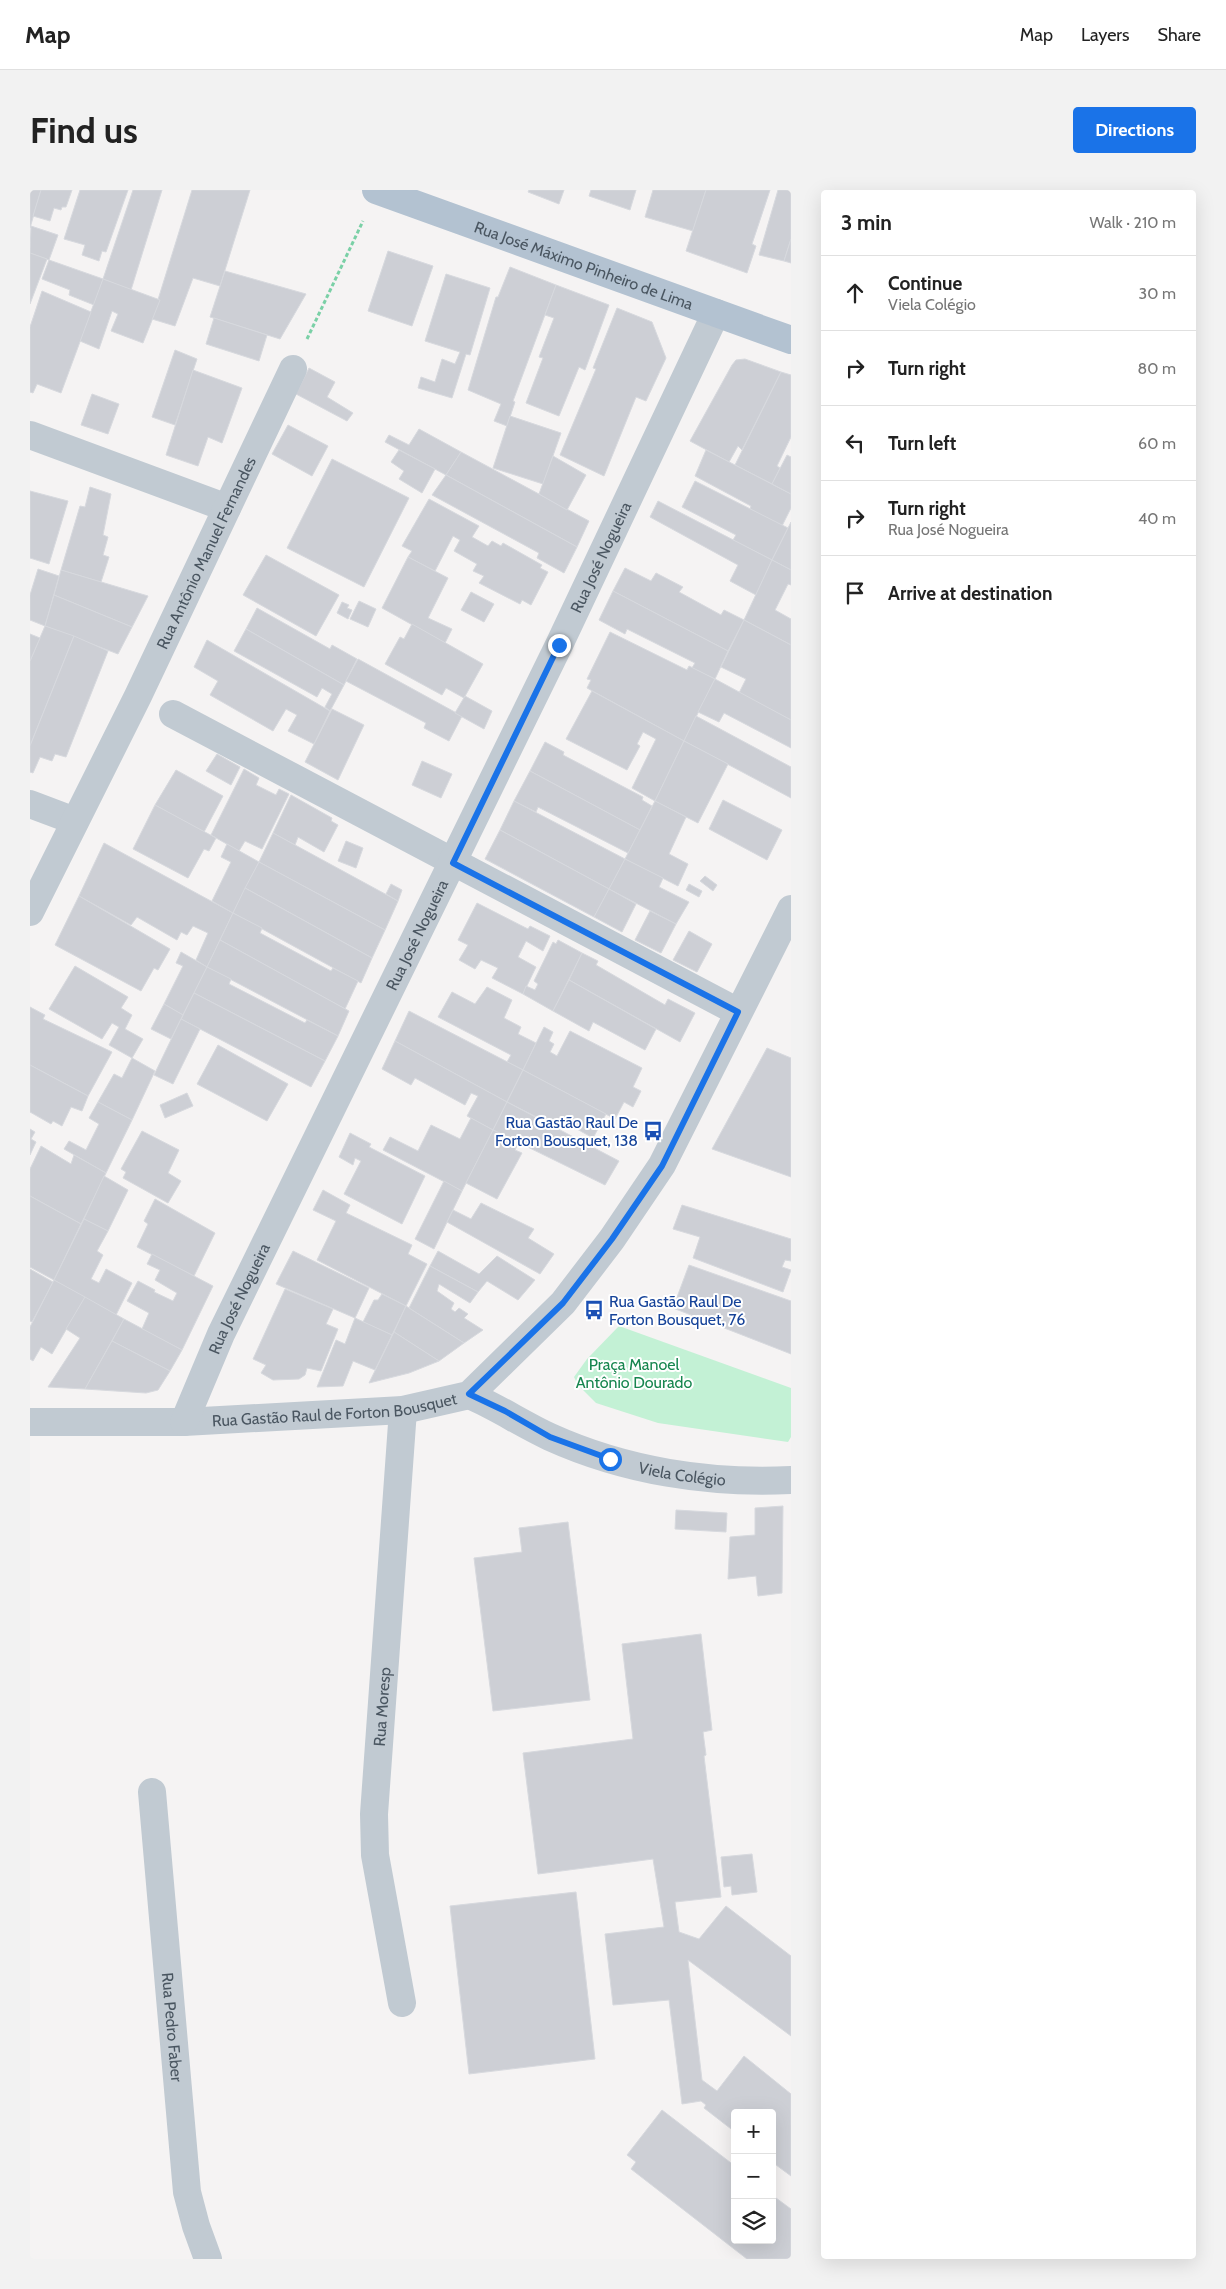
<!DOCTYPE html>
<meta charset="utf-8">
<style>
:root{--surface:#fff;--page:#f2f2f2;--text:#222;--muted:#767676;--line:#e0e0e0;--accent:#1a73e8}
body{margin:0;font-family:Cabin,sans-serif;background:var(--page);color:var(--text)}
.controls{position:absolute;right:15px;bottom:15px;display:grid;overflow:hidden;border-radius:5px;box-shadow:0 5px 20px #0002}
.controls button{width:45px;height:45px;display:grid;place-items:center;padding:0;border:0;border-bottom:1px solid var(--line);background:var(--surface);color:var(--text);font:25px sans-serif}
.stop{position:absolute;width:15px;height:15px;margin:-11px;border:4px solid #1a73e8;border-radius:50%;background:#fff}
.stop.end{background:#1a73e8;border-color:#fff;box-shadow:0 1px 5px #0008}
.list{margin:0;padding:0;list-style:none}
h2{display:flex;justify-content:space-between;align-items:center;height:65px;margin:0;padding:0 20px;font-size:21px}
h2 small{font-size:16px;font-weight:400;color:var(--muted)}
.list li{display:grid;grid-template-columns:32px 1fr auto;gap:15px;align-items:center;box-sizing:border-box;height:75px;padding:0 20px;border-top:1px solid var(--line)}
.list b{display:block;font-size:19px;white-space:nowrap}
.list p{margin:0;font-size:16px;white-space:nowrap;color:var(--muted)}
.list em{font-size:16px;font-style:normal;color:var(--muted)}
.icon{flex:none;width:28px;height:28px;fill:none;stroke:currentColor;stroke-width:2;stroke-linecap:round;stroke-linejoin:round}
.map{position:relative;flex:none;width:761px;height:2069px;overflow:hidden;border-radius:5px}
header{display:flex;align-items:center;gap:30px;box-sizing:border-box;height:70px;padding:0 25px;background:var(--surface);border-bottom:1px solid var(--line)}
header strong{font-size:24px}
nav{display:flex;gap:28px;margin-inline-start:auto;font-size:18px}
.intro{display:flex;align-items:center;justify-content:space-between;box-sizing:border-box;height:120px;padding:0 30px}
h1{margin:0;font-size:35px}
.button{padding:12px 22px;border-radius:5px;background:var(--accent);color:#fff;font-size:18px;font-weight:700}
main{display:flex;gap:30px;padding:0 30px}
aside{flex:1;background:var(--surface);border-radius:5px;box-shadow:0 5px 20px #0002}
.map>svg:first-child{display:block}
</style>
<header>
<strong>Map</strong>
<nav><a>Map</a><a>Layers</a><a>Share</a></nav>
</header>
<div class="intro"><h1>Find us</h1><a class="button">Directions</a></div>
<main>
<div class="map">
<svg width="761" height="2069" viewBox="0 0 761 2069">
<rect width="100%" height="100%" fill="#f5f3f3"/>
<path fill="#c3f1d5" d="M589,1136L761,1198V1247L758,1252L628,1233L566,1213L548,1195L544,1187L557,1169Z"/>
<g fill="#cdcfd5" stroke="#d7d9de">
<path d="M0,0H11L0,38Z"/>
<path d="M11,0H42L36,17H32L31,20L24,18L20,31L3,26Z"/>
<path d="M50,0H98L76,62L72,61L69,71L52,65L55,55L34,49Z"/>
<path d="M103,0H132L101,100L73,89Z"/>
<path d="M162,0H220L190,96L163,88L145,136L122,129Z"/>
<path d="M499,0H534L529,14L498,2Z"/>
<path d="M561,0H606L600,20L559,6Z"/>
<path d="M623,0H676L663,41L615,27Z"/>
<path d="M676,0H740L722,54L726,56L717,83L656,61Z"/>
<path d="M748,0H761V49L754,71L729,65Z"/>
<path d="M1,36L28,45L19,70L0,63Z"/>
<path d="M761,49V73L754,71Z"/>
<path d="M358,61L403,76L382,136L338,121Z"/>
<path d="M0,63L17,69L0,114Z"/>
<path d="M19,70L73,89L64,115L39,105L40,100L12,89Z"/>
<path d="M480,77L526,95L483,211L485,212L477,236L464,231L471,214L438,200L466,107H468Z"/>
<path d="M195,81L276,104L250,149L180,127Z"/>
<path d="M416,84L460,98L440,165L436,164L422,208L388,198L391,187L405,192L412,169L425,174L430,162L395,151Z"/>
<path d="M73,89L130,110L113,153L81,141L88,124L82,121L69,159L50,151Z"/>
<path d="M526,95L579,115L555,180L549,177L529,226L496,213L513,168L509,167L524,128L515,125Z"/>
<path d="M12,101L61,122L31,203L7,194L3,203L0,202V137Z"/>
<path d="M587,118L622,132L636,168L616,211L606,207L574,286L530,265L566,179L563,178Z"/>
<path d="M184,128L237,145L229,171L176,154Z"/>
<path d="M145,160L167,169L145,235L122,227Z"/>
<path d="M715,169L751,182L712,260L708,256L699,272L660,251L702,175L706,170Z"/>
<path d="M279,178L305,192L297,207L323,223L317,231L266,204Z"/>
<path d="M163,180L212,198L192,253L178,247L168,276L136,265Z"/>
<path d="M751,182L761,185V247L747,276L750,278L742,294L705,275Z"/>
<path d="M62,204L89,214L78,244L51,235Z"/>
<path d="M480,226L531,243L513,294L463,278Z"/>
<path d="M258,235L298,256L282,286L242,264Z"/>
<path d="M389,239L431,262L416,285L355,252L359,245L379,255Z"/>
<path d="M369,260L405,279L392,303L369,289L374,281L361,272Z"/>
<path d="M676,260L761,304V318L752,336L720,319L721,316L665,286Z"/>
<path d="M431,262L559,331L547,357L416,285Z"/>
<path d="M757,265L761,267V304L742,294Z"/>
<path d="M523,266L556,285L537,320L509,304Z"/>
<path d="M302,269L379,308L334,397L257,358Z"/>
<path d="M416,285L547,357L534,383L507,368L509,363L402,305Z"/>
<path d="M665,291L758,338L742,370L703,350L706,345L652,317Z"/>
<path d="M60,297L81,304L73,345L78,347L73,365L79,367L71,392L31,380L50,316L55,317Z"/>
<path d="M0,301L38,311L19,374L0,368Z"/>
<path d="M399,309L449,336L442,347L458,356L462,351L471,356L473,353L512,375L510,378L518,382L501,415L492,410L490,414L449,393L454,386L443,381L447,374L424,361L430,350L423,346L405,381L378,367L382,361L372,356Z"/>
<path d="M628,311L742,370L726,405L700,391L708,375L620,327Z"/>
<path d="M761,332V380L742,370Z"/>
<path d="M236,365L309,405L286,446L213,405Z"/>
<path d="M378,367L418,388L398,428L422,439L415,453L352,418Z"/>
<path d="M742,370L761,380V395L758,394L745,420L761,429V455L714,430Z"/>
<path d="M595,378L621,391L626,383L653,397L649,402L691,425L694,420L714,430L698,461L583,401Z"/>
<path d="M8,379L29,386L15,436L0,430V405Z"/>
<path d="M31,380L118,406L102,437L24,405Z"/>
<path d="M583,401L698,461L685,489L662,478L665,473L597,439L595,444L569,430Z"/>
<path d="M441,402L464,414L454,432L431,420Z"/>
<path d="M24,405L102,437L88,464L15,436Z"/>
<path d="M329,411L346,419L338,437L320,429Z"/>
<path d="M312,412L319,415L317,418L322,420L318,429L307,423Z"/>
<path d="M227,418L300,459L302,455L327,469L314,495L216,439Z"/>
<path d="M714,430L761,455V530L709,503L716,489L691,477Z"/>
<path d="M382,434L453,474L434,508L416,498L412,505L355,474L370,447L374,449Z"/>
<path d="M15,436L44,446L0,556V471Z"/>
<path d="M216,439L314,495L300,521L295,517L302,504L292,498L287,507L204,461Z"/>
<path d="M580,442L657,480L659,476L685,489L654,551L557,498L561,490L557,489Z"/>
<path d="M0,444L10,448L0,471Z"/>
<path d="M44,446L78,461L36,567L25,564L22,571L10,567L3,583L0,582V556Z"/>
<path d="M177,450L300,521L284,554L258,541L267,525L256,519L243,541L180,505L188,491L164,477Z"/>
<path d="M328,469L432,526L419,551L394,538L396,533L316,491Z"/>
<path d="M685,489L761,530V558L694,523L689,532L668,522Z"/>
<path d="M562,501L654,551L625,611L602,598L626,549L613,542L607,554L610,556L597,580L536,549Z"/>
<path d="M435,506L462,521L454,539L425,523Z"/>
<path d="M302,519L334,535L308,590L275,572Z"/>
<path d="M666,526L761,577V608L654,551Z"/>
<path d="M654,551L698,574L668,633L625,611Z"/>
<path d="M515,552L534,562L533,565L613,607L612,610L622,616L610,640L500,581Z"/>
<path d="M187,564L210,577L201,595L176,581Z"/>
<path d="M392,571L422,584L411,608L382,595Z"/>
<path d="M214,579L229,588L226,595L246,605L249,599L259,604L232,659L215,651L209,661L181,645Z"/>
<path d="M146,580L193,606L174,642L125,615Z"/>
<path d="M500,581L610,640L598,663L508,617L506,622L484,611Z"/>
<path d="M261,605L302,628L301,631L308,635L294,662L268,647L265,655L243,643Z"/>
<path d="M693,610L752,640L737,670L679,639Z"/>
<path d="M484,611L595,669L579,699L470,640Z"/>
<path d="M625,611L656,627L639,664L658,674L648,696L595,669Z"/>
<path d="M125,615L186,648L179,661L174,659L158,688L103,659Z"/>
<path d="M470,640L579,699L564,727L455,669Z"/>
<path d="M243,643L368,711L355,740L229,672Z"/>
<path d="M316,651L333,658L326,678L308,671Z"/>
<path d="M74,653L203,723L177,777L166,770L178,743L163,736L157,745L151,742L147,750L107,727L101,735L49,706Z"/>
<path d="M197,654L229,672L203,723L182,711L201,672L191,667Z"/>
<path d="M595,669L633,688L629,697L659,712L646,734L579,699Z"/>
<path d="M229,672L355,740L342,768L215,698Z"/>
<path d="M675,686L687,695L683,701L670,691Z"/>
<path d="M361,694L372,700L368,711L356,704Z"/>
<path d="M659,694L672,701L669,707L656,700Z"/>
<path d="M215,698L342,768L331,793L203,723Z"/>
<path d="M579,699L606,714L592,742L564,727Z"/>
<path d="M49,706L140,759L128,780L124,778L111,801L25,755Z"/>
<path d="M447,713L498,739L500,736L520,746L513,761L496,751L488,767L506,777L493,804L462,788L468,778L451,770L445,779L429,770L438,755L428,750Z"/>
<path d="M620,721L646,734L631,763L605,750Z"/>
<path d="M203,723L232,738L230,743L301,781L303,778L328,791L315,819L190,750Z"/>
<path d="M659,741L682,754L667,782L643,770Z"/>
<path d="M190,750L319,821L308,846L177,777Z"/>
<path d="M528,750L552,763L523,821L493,804L496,796L505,800L508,794L504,791L523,752L526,754Z"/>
<path d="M151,762L177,777L153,825L134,814L153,776L146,773Z"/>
<path d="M552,763L568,771L566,775L635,815L638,809L665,823L650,852L539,790Z"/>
<path d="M45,776L98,807L91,818L102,825L95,839L113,849L102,868L79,855L89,837L82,833L72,849L19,819Z"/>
<path d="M177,777L201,789L199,794L275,833L277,830L308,846L295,871L164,803Z"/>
<path d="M539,790L626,839L615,860L563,832L559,841L523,821Z"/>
<path d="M457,797L482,810L474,828L491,837L488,844L506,853L493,880L477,872L481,865L408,827L422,802L445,814Z"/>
<path d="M164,803L295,871L281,897L151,829Z"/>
<path d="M134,814L153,825L141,849L121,839Z"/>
<path d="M0,817L15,825L13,829L82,862L58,906L0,875Z"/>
<path d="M379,821L493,880L477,912L365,851Z"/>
<path d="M151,829L170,839L143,894L124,885Z"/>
<path d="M514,837L523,842L519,851L524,854L520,862L527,866L540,841L612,878L603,897L611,901L603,917L594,912L585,929L493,880Z"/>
<path d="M365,851L477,912L463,940L437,926L448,906L441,903L435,915L385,888L381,895L352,879Z"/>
<path d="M188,855L258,894L237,931L167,894Z"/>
<path d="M737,858L761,868V987L682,959Z"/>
<path d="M102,868L125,881L102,930L68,912L84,884L92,888Z"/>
<path d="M0,875L58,906L52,921L41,917L32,936L23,931L21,934L0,922Z"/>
<path d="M493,880L576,924L563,948L529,929L524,936L477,912Z"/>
<path d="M157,903L163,916L135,928L130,915Z"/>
<path d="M68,912L102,930L76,983L34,959L39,951L56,960L69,934L59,928Z"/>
<path d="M477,912L589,971L575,995L463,940Z"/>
<path d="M441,928L463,940L432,1001L353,960L360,947L388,961L401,935L430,949Z"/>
<path d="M0,939L5,942L1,949L6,952L0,965Z"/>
<path d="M463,940L489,952L485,960L492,963L467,1009L436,993Z"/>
<path d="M112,941L149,960L138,983L151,991L138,1013L93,988L96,982L91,979Z"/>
<path d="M320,943L341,954L339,957L395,986L372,1034L314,1004L331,971L325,968L323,975L309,967Z"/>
<path d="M11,956L41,974L44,965L76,983L51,1034L0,1006V979Z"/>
<path d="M74,986L98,1000L78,1041L54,1029Z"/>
<path d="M414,991L432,1001L404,1059L385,1049Z"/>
<path d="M293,1000L320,1015L316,1023L382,1055L378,1064L397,1074L376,1116L287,1070L306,1031L283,1020Z"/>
<path d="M0,1006L51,1034L24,1090L0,1077Z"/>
<path d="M125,1009L185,1043L164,1086L107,1057L118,1034L114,1031Z"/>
<path d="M451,1013L504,1039L498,1048L524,1064L510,1084L417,1032L423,1020L441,1029Z"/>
<path d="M652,1015L761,1049V1071L755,1070L752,1077L761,1080L753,1102L663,1068L670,1047L643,1039Z"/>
<path d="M54,1029L78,1041L67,1061L73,1065L61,1089L69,1093L76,1079L102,1093L86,1125L24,1090Z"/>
<path d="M263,1061L339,1098L325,1128L246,1094Z"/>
<path d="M408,1061L449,1084L467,1066L505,1090L488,1110L457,1091L448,1102L400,1076Z"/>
<path d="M122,1064L183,1096L152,1160L112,1139L119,1123L97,1111L108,1091L125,1100L124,1102L143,1111L147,1103L125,1090L130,1080L117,1074Z"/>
<path d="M659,1075L761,1111V1164L643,1118Z"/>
<path d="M400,1076L448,1102L440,1113L409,1094L407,1101L424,1113L421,1119L425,1122L429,1118L438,1124L434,1128L453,1140L434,1153L379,1118Z"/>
<path d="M0,1079L23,1092L2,1132L0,1131Z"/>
<path d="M24,1090L55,1107L22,1164L11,1157L3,1171L0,1169V1137Z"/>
<path d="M255,1099L303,1119L296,1134L308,1139L291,1181L277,1178L275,1185L269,1189L243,1190L231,1183L236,1175L223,1169Z"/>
<path d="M352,1104L376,1116L362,1145L333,1132L344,1110H348Z"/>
<path d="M55,1107L94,1129L55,1199L18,1197L50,1148L36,1139Z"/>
<path d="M376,1116L382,1120L434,1153L409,1171L364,1142Z"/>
<path d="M325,1128L362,1145L345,1180L323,1171L313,1196L287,1197L306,1150L315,1154Z"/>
<path d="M94,1129L152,1160L140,1181L82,1151Z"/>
<path d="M364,1142L409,1171L379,1183L339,1193Z"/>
<path d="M82,1151L140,1181L128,1200L116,1203L55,1199Z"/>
<path d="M753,1316L752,1403L728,1406L726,1386L698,1389L700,1347L725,1345V1318Z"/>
<path d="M646,1320L697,1323L696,1342L645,1339Z"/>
<path d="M538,1332L560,1510L463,1521L444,1368L492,1362L489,1338Z"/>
<path d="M671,1444L682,1540L673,1542L676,1565L674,1566L691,1707L645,1712L649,1742L669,1749L696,1716L761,1766V1846L658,1770L672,1890L687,1901L714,1866L761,1904V1986L742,1972V1923H705V1942L674,1918L676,1915L671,1911L652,1914L639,1810L583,1815L575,1744L634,1737L623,1669L508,1684L493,1563L603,1549L592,1454Z"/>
<path d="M722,1664L727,1702L702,1705L701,1696L694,1697L691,1667Z"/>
<path d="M546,1702L565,1869L439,1884L420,1716Z"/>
<path d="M632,1920L705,1976V2050H742V2005L761,2019V2069H717L601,1979L606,1972L597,1965Z"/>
</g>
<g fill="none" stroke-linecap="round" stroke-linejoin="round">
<path stroke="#7ad0a6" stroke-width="3" stroke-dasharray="4 2.5" stroke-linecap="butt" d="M277,149L333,31"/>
<g stroke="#c1cad2" stroke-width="28">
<path d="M0,245L197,318"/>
<path d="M143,524L708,822"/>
<path d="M0,614L45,631"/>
<path id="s1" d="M0,722L108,506L263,179"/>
<path id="s2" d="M439,1205C467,1217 492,1234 520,1247C595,1281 679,1294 761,1290"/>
<path id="s3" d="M0,1232H154L373,1220L439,1205L533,1113L582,1049L632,975L761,719"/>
<path id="s4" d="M154,1232L191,1144L529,455L686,123"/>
<path id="s5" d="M122,1602L157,2002L166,2036L178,2069"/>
<path id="s6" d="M372,1813L345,1665L344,1624L373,1220"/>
</g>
<path stroke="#b3c2d1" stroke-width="28" id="s7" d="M346,0L761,150"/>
</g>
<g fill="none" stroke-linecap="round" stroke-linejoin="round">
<path stroke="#1a73e8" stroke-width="6" d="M529,455L423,673L708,822L632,976L582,1049L533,1113L439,1204L475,1221L520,1247L580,1269"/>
</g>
<defs>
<symbol id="bus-bare" viewBox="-9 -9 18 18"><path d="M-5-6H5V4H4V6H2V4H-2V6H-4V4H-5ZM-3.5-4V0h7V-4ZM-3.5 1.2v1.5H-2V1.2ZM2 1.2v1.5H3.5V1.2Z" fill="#1a4fb4" stroke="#fff" stroke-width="2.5" paint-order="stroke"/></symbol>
</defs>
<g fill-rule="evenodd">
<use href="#bus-bare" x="609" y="927" width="28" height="28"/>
<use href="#bus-bare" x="550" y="1106" width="28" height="28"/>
</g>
<g text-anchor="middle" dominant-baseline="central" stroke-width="4" stroke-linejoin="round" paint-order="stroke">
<g font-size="16" fill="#4a5661" stroke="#fff">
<text stroke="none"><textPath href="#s7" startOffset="221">Rua José Máximo Pinheiro de Lima</textPath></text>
<text stroke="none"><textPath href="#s1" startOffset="400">Rua Antônio Manuel Fernandes</textPath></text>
<text stroke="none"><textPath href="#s4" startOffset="960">Rua José Nogueira</textPath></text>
<text stroke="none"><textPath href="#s4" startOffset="540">Rua José Nogueira</textPath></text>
<text stroke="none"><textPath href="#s4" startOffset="135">Rua José Nogueira</textPath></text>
<text stroke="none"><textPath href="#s3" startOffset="305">Rua Gastão Raul de Forton Bousquet</textPath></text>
<text stroke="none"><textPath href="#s2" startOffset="229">Viela Colégio</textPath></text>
<text stroke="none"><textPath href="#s6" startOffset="299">Rua Moresp</textPath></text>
<text stroke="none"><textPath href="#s5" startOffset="236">Rua Pedro Faber</textPath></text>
</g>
<g font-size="16" fill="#164399" stroke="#fff" text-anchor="end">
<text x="608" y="932">Rua Gastão Raul De<tspan x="608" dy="18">Forton Bousquet, 138</tspan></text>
<text x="579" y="1111" text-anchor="start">Rua Gastão Raul De<tspan x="579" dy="18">Forton Bousquet, 76</tspan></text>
</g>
<g font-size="16" fill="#17864f" stroke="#fff">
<text x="604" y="1174">Praça Manoel<tspan x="604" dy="18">Antônio Dourado</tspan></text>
</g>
</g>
</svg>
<div class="controls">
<button>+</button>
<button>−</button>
<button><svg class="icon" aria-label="layers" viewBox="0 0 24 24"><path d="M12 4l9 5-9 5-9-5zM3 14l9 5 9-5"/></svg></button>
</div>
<div class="stop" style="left:580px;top:1269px"></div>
<div class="stop end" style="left:529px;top:455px"></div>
</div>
<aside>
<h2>3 min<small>Walk · 210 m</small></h2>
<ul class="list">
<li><svg class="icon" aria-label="ahead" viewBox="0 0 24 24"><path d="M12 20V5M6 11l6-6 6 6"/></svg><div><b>Continue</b><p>Viela Colégio</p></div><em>30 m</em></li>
<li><svg class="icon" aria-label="right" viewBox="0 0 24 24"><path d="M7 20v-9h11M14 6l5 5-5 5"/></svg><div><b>Turn right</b></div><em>80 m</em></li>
<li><svg class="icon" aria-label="left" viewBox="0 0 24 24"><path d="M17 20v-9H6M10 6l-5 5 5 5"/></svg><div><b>Turn left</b></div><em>60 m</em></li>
<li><svg class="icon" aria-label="right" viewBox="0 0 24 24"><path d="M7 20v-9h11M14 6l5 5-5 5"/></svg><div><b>Turn right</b><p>Rua José Nogueira</p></div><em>40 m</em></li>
<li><svg class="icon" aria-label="arrive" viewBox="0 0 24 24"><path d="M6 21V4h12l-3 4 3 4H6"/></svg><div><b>Arrive at destination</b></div></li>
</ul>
</aside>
</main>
